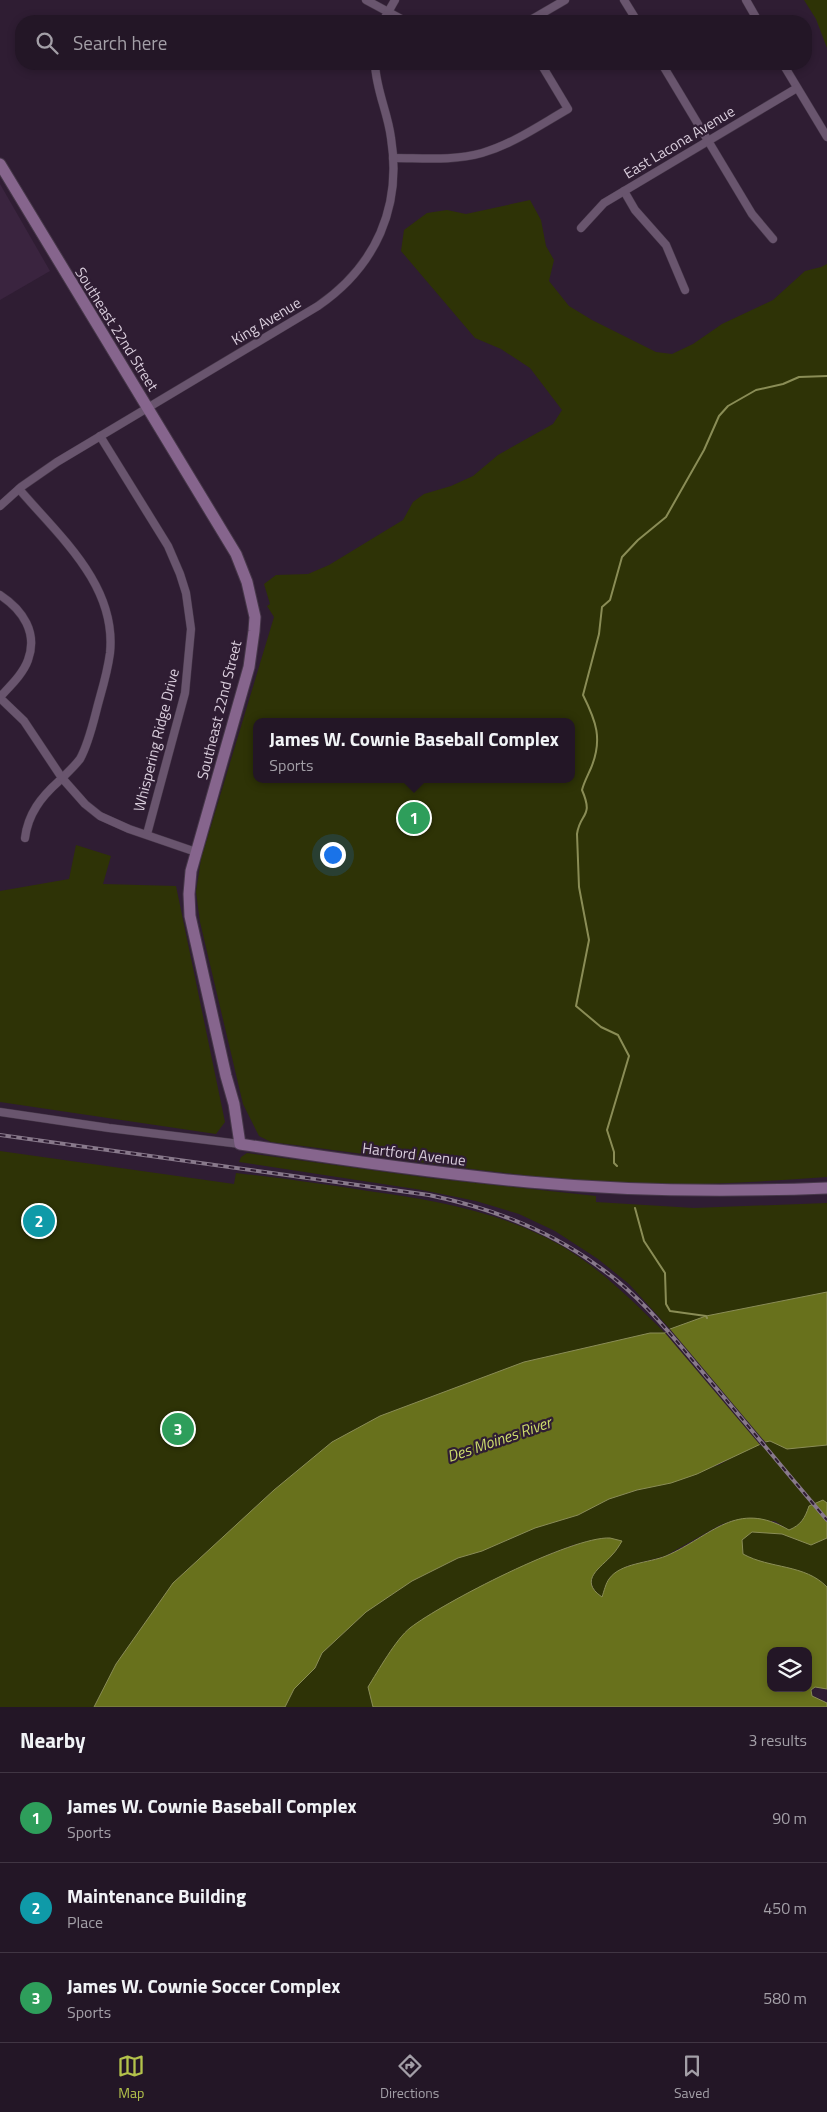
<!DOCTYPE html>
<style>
:root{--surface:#231626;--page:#2b1f2e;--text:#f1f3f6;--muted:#a39fa7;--line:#403543;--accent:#b3c24b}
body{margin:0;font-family:"Titillium Web",sans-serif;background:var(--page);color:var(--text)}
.controls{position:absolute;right:15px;bottom:15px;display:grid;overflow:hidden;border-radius:10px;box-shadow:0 2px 8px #0003}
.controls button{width:45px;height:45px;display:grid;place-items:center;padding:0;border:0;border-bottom:1px solid var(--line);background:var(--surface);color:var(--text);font:25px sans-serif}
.you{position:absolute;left:332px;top:854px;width:18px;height:18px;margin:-12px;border:4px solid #fff;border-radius:50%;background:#1a73e8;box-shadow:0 0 0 8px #1a73e833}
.badge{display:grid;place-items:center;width:32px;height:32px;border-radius:50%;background:var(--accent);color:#fff;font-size:16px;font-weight:700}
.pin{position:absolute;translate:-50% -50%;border:2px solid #fff;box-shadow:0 1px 5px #0006}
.popup{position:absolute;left:253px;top:718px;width:322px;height:65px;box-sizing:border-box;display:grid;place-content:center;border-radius:10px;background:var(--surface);filter:drop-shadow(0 1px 4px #0005);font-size:16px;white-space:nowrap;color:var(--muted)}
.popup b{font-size:19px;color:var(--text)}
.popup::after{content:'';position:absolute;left:50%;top:100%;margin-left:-10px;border:10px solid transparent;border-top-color:var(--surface)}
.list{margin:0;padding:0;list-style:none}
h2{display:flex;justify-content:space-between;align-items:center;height:65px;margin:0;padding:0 20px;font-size:21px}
h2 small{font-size:16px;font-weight:400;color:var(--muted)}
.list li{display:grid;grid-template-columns:32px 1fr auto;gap:15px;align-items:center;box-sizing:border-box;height:90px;padding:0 20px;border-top:1px solid var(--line)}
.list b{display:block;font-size:19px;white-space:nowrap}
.list p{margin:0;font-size:16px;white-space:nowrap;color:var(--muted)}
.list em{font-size:16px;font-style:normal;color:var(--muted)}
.icon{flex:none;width:28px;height:28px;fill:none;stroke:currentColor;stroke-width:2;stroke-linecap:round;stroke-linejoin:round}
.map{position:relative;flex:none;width:827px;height:1707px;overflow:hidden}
.search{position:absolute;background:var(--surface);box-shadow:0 2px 8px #0003;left:15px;right:15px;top:15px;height:55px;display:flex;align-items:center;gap:12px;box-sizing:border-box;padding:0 18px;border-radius:20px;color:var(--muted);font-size:19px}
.sheet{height:335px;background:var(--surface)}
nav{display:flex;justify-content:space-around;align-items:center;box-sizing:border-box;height:70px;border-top:1px solid var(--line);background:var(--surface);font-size:14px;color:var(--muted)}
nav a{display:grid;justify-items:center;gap:2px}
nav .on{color:var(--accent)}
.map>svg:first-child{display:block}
</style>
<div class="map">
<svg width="827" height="1707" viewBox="0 0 827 1707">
<rect width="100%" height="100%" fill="#2f1d33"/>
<path fill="#3a243f" d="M0,184L50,271L0,300Z"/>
<g fill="#2e3306" fill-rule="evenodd">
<path d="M804,0H827V48L816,19Z"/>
<path d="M530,200L541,220L546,246L554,260L549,281L569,306L592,320L656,352L672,354L693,344L722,324L773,300L805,271L821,267L827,264V1177C756,1182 686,1187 614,1183C499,1176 386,1156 271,1142L259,1136L243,1104L200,922L196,892L201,859L274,617L267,606L270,604L264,584L276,575L308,574L329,565L403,520L413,502L424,494L451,486L473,476L498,455L553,424L562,410L530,368L501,349L475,338L401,251L404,230L427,213L447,210L466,214ZM256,722H572V779H256Z"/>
<path d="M76,845L111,856L103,884L176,886L225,1122L216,1134L0,1102V891L69,879Z"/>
<path d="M0,1151L234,1184L236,1173C280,1178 324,1184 368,1191C434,1200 502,1212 560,1245C600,1268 633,1301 665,1333H650L524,1362L380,1416L332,1442L274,1490L173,1583L116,1664L94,1707H0Z"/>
<path d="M247,1153L429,1178L596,1196V1202L694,1208L827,1203V1292L706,1316L670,1329L629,1284L598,1259L555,1231L519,1214L476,1201L422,1190L239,1162L241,1157Z"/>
<path d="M770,1441L787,1449L827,1445V1503L823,1500L809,1506C805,1518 801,1525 789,1530L775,1521L734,1520L720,1525L665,1556L627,1566L609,1578L602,1597C580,1581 598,1567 612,1555L610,1538L573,1545L547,1555L459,1598L368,1686L373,1707H285L294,1689L315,1668L322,1653L366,1612L412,1581L458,1558L482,1551L535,1528L578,1515L609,1499L719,1465L751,1447Z"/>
<path d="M752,1532L782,1534L811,1545L827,1538V1587L776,1566L757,1562L743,1554L742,1540Z"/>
</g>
<g fill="#68711c" stroke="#8a8d56" fill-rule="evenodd">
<path d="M827,1292V1445L787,1449L770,1441L765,1442L697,1474L671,1483L637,1490L609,1499L578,1515L535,1528L482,1551L458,1558L412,1581L366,1612L322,1653L315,1668L294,1689L285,1707H94L116,1664L173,1583L274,1490L332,1442L380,1416L524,1362L650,1333H665L670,1329L706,1316Z"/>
<path d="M823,1500L827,1503V1538L811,1545L782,1534L752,1532L742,1540L743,1554C770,1569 805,1564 827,1587V1689L815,1687L811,1690L812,1696L827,1703V1707H373L368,1687C378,1671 396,1639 410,1628C442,1603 572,1536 610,1538C614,1539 618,1540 622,1541C619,1546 616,1551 612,1555C602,1567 577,1580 602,1597C604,1591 606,1583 609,1579C620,1563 649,1563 666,1556C712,1536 736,1499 789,1530C801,1525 805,1518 809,1506ZM771,1651H808V1688H771Z"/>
</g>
<path fill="#2f1d33" d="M670,1329L766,1443L764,1445L761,1446L665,1333Z"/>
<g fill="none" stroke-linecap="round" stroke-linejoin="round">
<g stroke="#8a8d56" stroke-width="2">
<path d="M617,1166L614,1163V1152L607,1130L629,1056L618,1035L601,1027L576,1006L589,940L579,887L577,834C580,812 594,818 582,790C584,782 588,775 591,768C603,739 596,721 583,695L599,634L602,607L610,600L622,557L638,540L666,517L704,450L719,416L728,406L756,390L783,384L799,377L827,376"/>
<path d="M635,1208L644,1241L665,1273L666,1304L670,1311L706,1316L707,1318"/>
</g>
<defs>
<g id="street">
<path d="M366,0L405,21"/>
<path d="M624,0L637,21"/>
<path d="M746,0L758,21"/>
<path d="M383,21L395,0"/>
<path d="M529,21L565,0"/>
<path d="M662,64L752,214L773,239"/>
<path d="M783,64L827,137"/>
<path d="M393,158C423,158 454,161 482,153C513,144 540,125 568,109L541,64"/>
<path d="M624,191L635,210L666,245L685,290"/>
<path d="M581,228L604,203L797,88"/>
<path d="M100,436L168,546L180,574L186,593L191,629L185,693L147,834"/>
<path d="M19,489C59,536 117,585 110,653C108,668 104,683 100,697C94,718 90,741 80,759C74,767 66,774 59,781C41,797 28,814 25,838"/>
<path d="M0,506L21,487L57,462L318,306C376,266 402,207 391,138C388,113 376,90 375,64"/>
<path d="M0,595C23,610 38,633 28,660C23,674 10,686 0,697"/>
<path d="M0,698L24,721L62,778L85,804L100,816L129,829L196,852"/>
<path d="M0,1112L109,1128L240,1144"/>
</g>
<path id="secondary" d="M0,164L236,554L247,582L255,617L254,631L249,667L191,871L189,894L190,916L226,1076L234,1104L240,1144C336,1159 432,1173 529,1182C628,1191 728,1192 827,1188"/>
</defs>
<use href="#street" stroke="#463749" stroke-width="9"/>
<use href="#secondary" stroke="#463749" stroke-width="13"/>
<use href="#street" stroke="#69556e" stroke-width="8"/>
<use href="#secondary" stroke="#86658d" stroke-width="11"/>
<defs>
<path id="rail" d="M0,1135L429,1195C491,1208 548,1229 599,1267C641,1296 672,1336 705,1375C746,1423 786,1472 827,1520"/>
</defs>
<use href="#rail" stroke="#88798b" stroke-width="4"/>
<use href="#rail" stroke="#2f1d33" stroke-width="2" stroke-dasharray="5.5" stroke-linecap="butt"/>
</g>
<g text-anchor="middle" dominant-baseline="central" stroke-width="4.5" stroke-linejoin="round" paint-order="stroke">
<g font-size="15" fill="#d9cddc" stroke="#2f1d33">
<text transform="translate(679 142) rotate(-31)">East Lacona Avenue</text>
<text transform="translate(266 321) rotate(-31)">King Avenue</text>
<text transform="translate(117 329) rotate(58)">Southeast 22nd Street</text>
<text transform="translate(219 710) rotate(-76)">Southeast 22nd Street</text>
<text transform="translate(156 740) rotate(-76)">Whispering Ridge Drive</text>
<text transform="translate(414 1154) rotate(7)">Hartford Avenue</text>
</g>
<g font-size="16" font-style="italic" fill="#cbda6c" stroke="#2f1d33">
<text transform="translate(499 1439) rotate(-19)">Des Moines River</text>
</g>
</g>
</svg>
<div class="controls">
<button><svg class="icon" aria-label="layers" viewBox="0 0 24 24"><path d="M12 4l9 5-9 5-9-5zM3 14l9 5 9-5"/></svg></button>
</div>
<div class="you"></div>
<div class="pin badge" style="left:414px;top:818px;background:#2e9e5b">1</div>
<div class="popup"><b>James W. Cownie Baseball Complex</b>Sports</div>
<div class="pin badge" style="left:39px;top:1221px;background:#0f9aa8">2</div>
<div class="pin badge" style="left:178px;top:1429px;background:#2e9e5b">3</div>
<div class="search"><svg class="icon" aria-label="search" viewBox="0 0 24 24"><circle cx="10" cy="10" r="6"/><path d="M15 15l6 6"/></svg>Search here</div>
</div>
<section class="sheet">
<h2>Nearby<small>3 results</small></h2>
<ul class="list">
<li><span class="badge" style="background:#2e9e5b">1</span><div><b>James W. Cownie Baseball Complex</b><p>Sports</p></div><em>90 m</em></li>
<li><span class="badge" style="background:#0f9aa8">2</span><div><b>Maintenance Building</b><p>Place</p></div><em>450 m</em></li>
<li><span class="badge" style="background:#2e9e5b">3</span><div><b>James W. Cownie Soccer Complex</b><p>Sports</p></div><em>580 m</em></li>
</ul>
</section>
<nav>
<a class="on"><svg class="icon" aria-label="map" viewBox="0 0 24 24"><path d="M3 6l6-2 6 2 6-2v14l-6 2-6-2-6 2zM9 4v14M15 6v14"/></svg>Map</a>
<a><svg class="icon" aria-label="directions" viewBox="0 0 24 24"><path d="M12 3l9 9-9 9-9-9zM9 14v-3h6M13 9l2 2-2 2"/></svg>Directions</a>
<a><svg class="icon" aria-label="saved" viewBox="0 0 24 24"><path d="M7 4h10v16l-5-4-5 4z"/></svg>Saved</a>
</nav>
